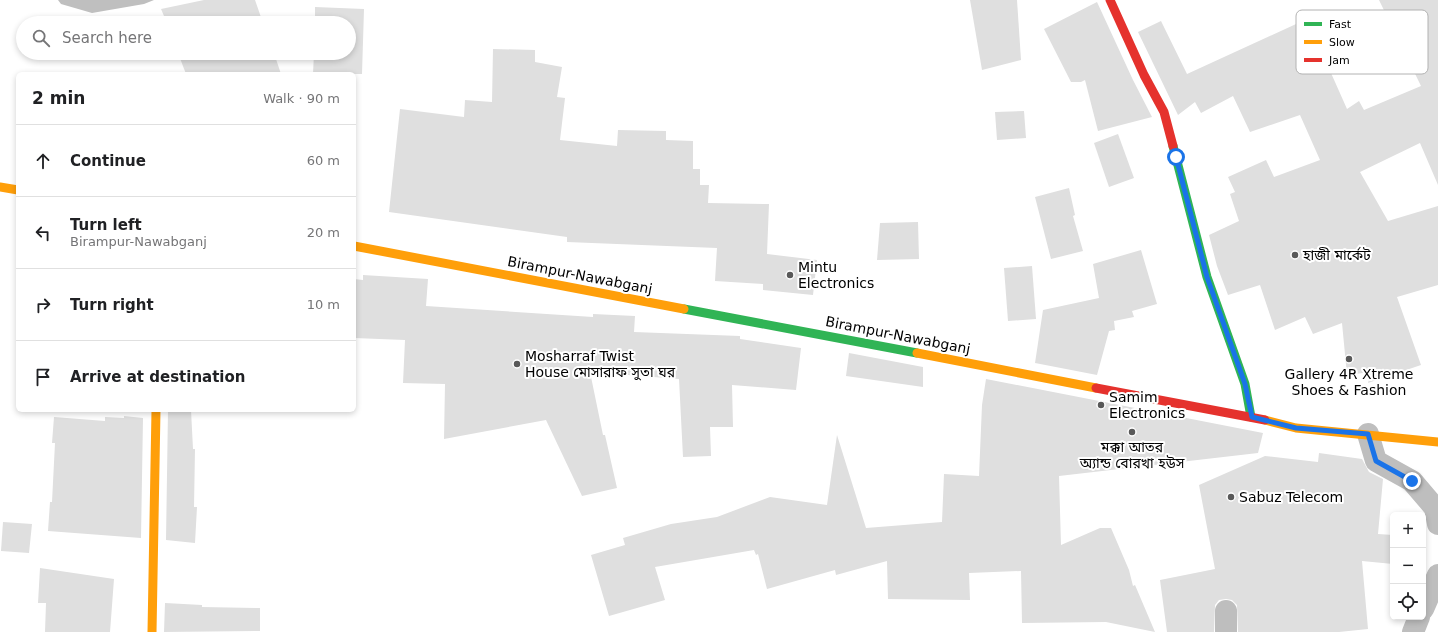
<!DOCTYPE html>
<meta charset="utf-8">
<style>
:root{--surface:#fff;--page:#f2f2f2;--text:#202124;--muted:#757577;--line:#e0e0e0}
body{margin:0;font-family:"DejaVu Sans","Noto Sans Bengali",sans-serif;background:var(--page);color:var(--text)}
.controls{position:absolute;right:12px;bottom:12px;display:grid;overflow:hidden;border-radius:6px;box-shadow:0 2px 6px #0003}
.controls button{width:36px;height:36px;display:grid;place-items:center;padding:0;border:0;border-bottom:1px solid var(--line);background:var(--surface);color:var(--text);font:20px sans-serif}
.stop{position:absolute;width:12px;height:12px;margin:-9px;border:3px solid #1a73e8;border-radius:50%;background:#fff}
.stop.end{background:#1a73e8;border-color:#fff;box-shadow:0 1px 4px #0008}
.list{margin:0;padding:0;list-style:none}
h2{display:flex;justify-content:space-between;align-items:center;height:52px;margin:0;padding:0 16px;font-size:17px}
h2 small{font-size:13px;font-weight:400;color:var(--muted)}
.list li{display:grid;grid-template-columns:26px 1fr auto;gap:12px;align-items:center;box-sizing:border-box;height:72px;padding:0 16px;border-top:1px solid var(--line)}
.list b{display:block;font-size:15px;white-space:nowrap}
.list p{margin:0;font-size:13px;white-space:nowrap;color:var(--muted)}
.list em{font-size:13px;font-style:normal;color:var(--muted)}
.icon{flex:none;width:22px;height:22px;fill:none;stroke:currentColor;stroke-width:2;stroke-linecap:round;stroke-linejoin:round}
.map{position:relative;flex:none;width:1438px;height:632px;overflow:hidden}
.search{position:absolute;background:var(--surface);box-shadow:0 2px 6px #0003;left:16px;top:16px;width:340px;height:44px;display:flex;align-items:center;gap:10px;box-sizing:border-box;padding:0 14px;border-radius:22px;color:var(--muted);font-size:15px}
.panel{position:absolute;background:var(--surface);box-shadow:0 2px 6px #0003;left:16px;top:72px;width:340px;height:340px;border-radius:6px}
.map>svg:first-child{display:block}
</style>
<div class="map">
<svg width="1438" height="632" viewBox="0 0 1438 632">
<rect width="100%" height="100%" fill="#fff"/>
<path fill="#bfbfbf" d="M58,0H154L144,4L92,13L61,4Z"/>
<g fill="#dfdfdf">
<path d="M204,0H255L263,23H167L161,9Z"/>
<path d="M970,0H1017L1021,60L982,70Z"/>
<path d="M1379,0H1438V185L1420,143L1360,172L1388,221L1438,206V285L1397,297L1421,365L1368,383L1371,372L1347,375L1342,323L1313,334L1305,317L1275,330L1260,285L1228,295L1217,266L1209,235L1239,221L1230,194L1235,192L1228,177L1266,160L1274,177L1320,160L1300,115L1250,132L1233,96L1201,113L1195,102L1178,115L1138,32L1161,21L1187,74L1307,19L1347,109L1359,101L1364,110L1421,86Z"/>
<path d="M1097,2L1133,80L1152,117L1098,131L1085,80L1081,82H1071L1044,29Z"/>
<path d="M315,7L364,9L362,74H313L314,53H349V23H315Z"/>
<path d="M493,49L535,50V62L562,67L557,97L565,98L560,140L617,146L618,130L666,131V140L693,141V169H700V185H709L708,203L769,204L767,254L817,260L813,295L763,290V284L715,281L717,248L567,242V237L389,212L400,109L464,117L465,100L492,102Z"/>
<path d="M178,53H274L281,74H186Z"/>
<path d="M1024,111L1026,138L997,140L995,112Z"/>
<path d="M1118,134L1134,178L1109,187L1094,143Z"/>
<path d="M1069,188L1075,215L1073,216L1083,251L1051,259L1035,197Z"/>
<path d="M918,222L919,259L877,260L880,223Z"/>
<path d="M1141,250L1157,304L1132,311L1134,317L1114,321L1115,330L1109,331L1097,375L1035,363L1043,310L1099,298L1093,264Z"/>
<path d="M1032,266L1036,319L1008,321L1004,268Z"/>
<path d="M363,275L428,279L426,306L593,317V314L635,316L634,332L740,336V339L801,348L796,390L732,385L733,427H710L711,456L683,457L679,379L590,372L603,435H605L617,488L582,496L546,420L444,439L445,384L403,383L405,340L354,338V279L363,280Z"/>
<path d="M849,353L923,367V387L846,376Z"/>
<path d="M986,379L1263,433L1258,453L1059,476L1061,545L1100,528H1111L1129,570L1133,586L1135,585L1155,632L1106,622L1022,623L1021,571L969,573L970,600L888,599L887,561L836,575L835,570L767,589L758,554L756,555L754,550L655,567L665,600L609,616L591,555L625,545L623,538L671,524L717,517L770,497L827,505L837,435L866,528L942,522L944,474L979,476L982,405Z"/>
<path d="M168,410H191L193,449H195L194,507H197L195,543L166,540Z"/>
<path d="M124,416L143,418L141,538L48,531L50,502H52L55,443H52L54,417L105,421V417L124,418Z"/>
<path d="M1319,453L1362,459L1369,472L1383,479L1378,534L1393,535V564L1362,561L1368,629L1339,632H1238L1237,605L1232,600L1226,599L1219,600L1215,605L1214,632H1167L1160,580L1215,569L1199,485L1265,456L1318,462Z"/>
<path d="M3,522L32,524L29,553L1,551Z"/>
<path d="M40,568L114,579L110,632H45L46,603H38Z"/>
<path d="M165,603L202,605V607L260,608V631L164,632Z"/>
</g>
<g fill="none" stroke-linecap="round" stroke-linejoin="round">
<g stroke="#bebebe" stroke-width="22">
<path d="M1368,434L1376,461L1412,481L1435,508L1438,524"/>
<path d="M1423,609L1438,575"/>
<path d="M1226,611V632"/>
<path d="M1413,632L1419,617"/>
</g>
<g stroke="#30b455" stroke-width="9">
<path d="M1173,146L1207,277L1245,384L1251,417"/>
<path d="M684,309L917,353"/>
</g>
<g stroke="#ff9f0a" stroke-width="9">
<path d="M0,187L18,190"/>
<path d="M354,246L684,309"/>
<path d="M917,353L1096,388"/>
<path d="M1265,420L1296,428L1438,442"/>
<path d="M152,632L156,410"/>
</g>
<g stroke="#e5322d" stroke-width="9">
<path d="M1110,0L1144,75L1164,112L1173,146"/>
<path d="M1096,388L1265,420"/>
</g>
</g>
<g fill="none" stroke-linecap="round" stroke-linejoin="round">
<path stroke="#1a73e8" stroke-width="5" d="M1176,157L1207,277L1245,384L1252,417L1296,428L1368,434L1376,461L1412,481"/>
</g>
<g fill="#595959" stroke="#fff" stroke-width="1.5">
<circle cx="1295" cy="255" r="4"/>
<circle cx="790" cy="275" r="4"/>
<circle cx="1349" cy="359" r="4"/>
<circle cx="517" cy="364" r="4"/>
<circle cx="1101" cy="405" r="4"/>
<circle cx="1132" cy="432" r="4"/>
<circle cx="1231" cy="497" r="4"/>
</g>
<g text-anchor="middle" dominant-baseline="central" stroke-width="4" stroke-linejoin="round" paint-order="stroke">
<g font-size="14" fill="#000" stroke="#fff" text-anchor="start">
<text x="1303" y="255">হাজী মার্কেট</text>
<text x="798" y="267">Mintu<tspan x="798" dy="16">Electronics</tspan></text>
<text x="525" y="356">Mosharraf Twist<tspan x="525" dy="16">House মোসারাফ সুতা ঘর</tspan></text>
<text x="1349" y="374" text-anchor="middle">Gallery 4R Xtreme<tspan x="1349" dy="16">Shoes &amp; Fashion</tspan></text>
<text x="1109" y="397">Samim<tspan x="1109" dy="16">Electronics</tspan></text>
<text x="1132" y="447" text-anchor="middle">মক্কা আতর<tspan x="1132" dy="16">অ্যান্ড বোরখা হউস</tspan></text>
<text x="1239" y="497">Sabuz Telecom</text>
</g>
<g font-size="14" fill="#000" stroke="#fff">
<text transform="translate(580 275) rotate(11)">Birampur-Nawabganj</text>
<text transform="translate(898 335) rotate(11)">Birampur-Nawabganj</text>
</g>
</g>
<rect x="1296" y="10" width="132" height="64" rx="6" fill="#fff" stroke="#b2b2b2" stroke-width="1"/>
<rect x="1304" y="22" width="18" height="4" fill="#30b455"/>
<rect x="1304" y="40" width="18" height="4" fill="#ff9f0a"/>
<rect x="1304" y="58" width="18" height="4" fill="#e5322d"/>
<g font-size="11" fill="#000">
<text x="1329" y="28">Fast</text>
<text x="1329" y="46">Slow</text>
<text x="1329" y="64">Jam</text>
</g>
</svg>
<div class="controls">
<button>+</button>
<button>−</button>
<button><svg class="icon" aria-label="locate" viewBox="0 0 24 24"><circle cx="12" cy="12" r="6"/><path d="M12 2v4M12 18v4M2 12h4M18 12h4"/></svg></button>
</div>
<div class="stop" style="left:1176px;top:157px"></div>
<div class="stop end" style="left:1412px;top:481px"></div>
<div class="search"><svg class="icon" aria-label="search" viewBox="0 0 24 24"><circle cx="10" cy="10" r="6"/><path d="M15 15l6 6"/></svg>Search here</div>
<section class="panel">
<h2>2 min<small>Walk · 90 m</small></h2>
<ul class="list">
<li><svg class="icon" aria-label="ahead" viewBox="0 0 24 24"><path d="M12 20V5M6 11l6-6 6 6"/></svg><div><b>Continue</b></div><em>60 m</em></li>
<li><svg class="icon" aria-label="left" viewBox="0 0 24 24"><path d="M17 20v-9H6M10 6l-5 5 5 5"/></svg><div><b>Turn left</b><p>Birampur-Nawabganj</p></div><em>20 m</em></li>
<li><svg class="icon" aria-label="right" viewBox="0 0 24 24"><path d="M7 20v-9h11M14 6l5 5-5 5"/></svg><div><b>Turn right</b></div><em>10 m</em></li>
<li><svg class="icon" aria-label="arrive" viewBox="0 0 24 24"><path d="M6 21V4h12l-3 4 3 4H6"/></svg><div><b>Arrive at destination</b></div></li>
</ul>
</section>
</div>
